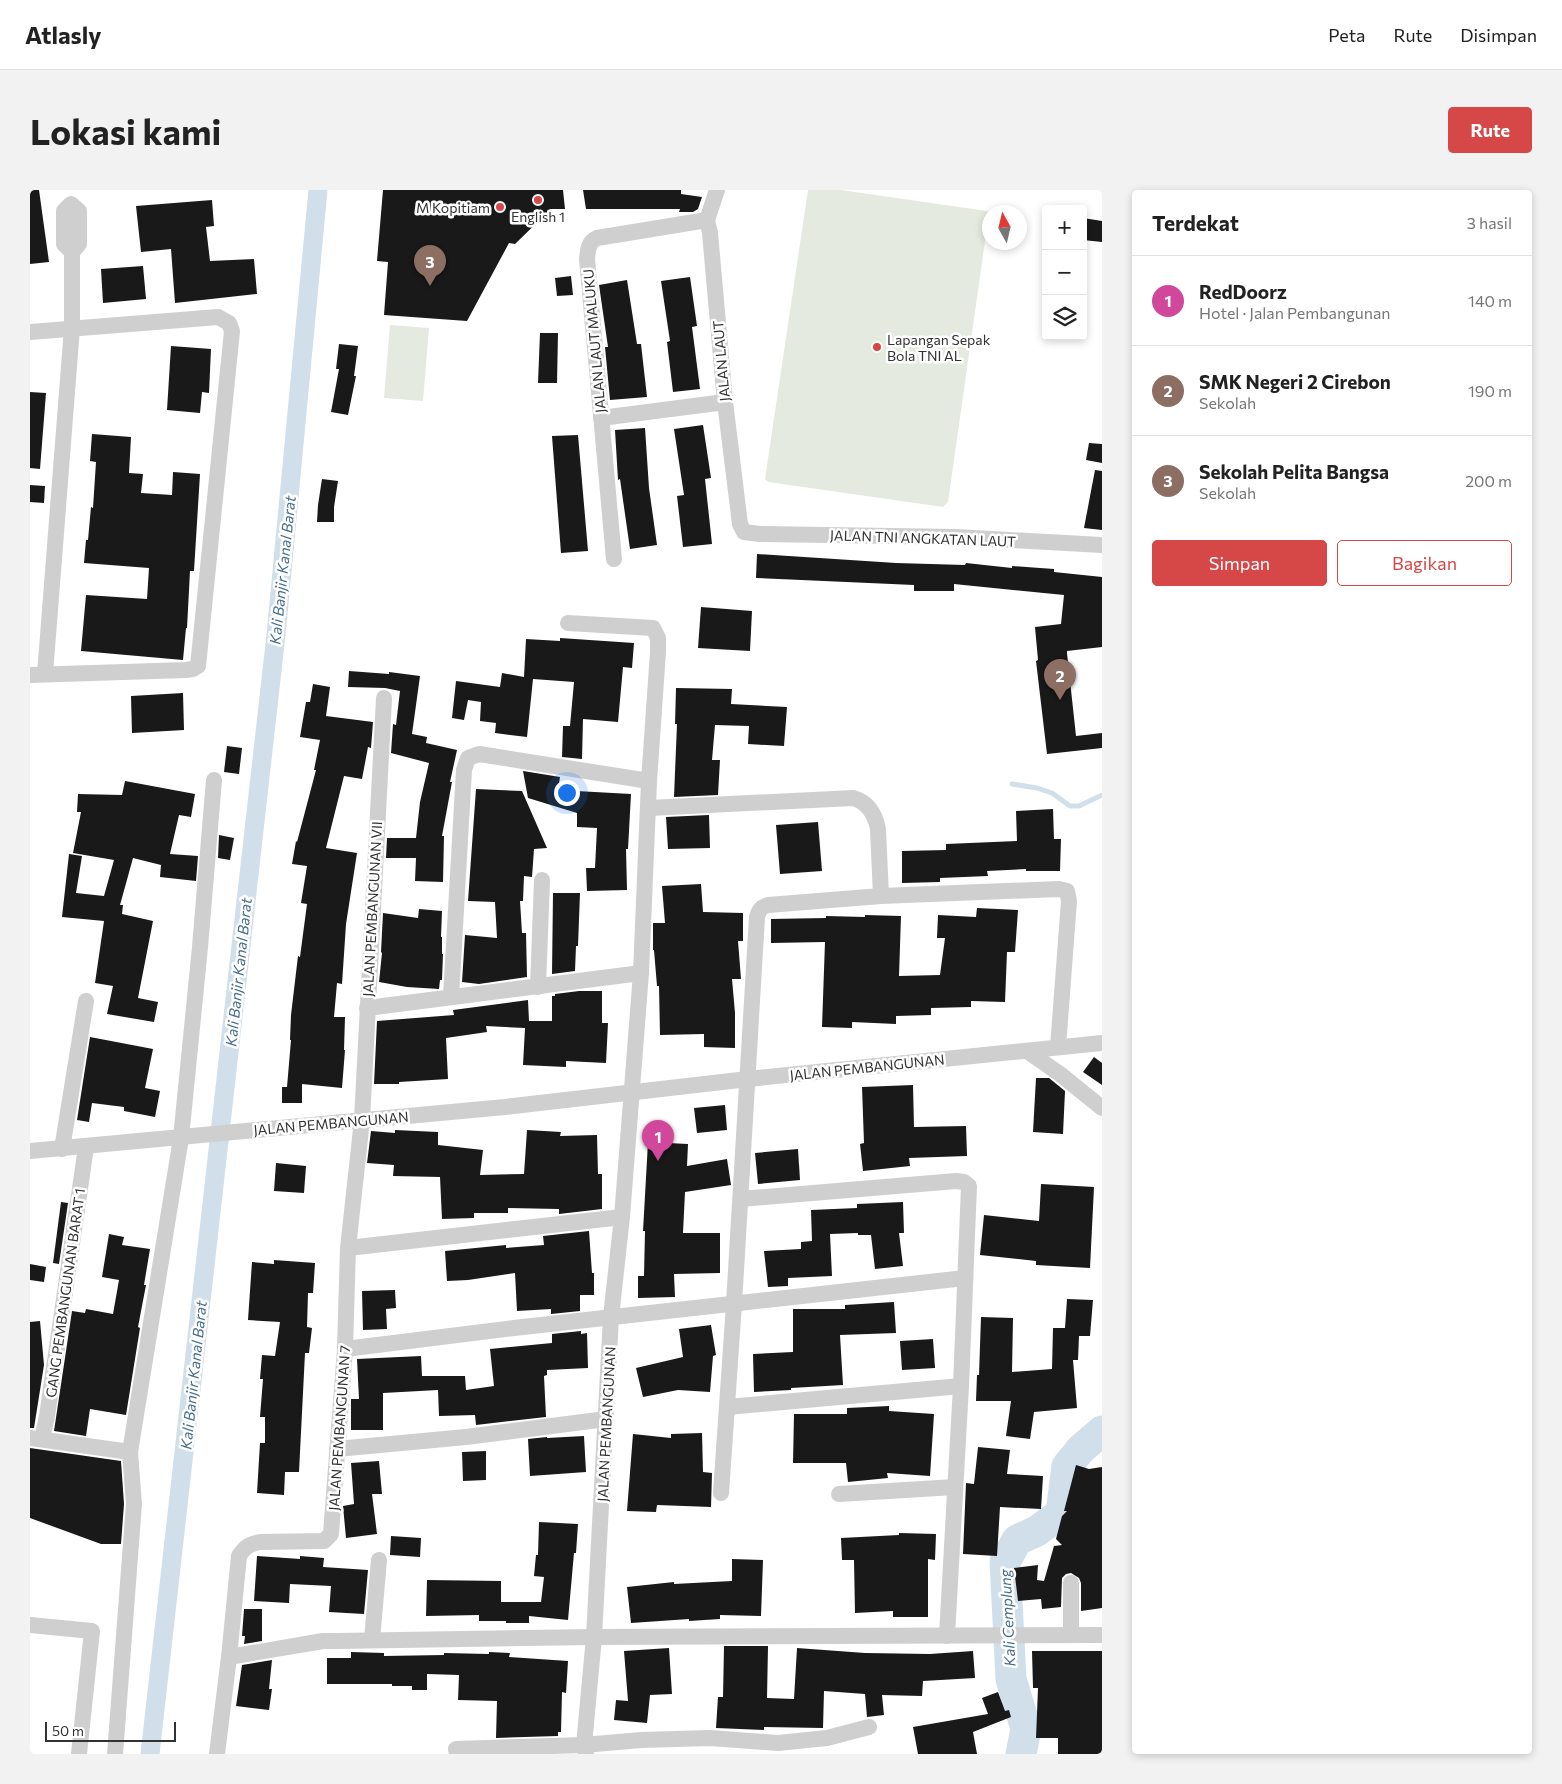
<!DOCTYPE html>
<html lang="id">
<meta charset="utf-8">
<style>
:root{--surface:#fff;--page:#f2f2f2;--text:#222;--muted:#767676;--line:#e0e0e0;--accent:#d64748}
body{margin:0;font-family:Commissioner,sans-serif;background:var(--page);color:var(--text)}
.controls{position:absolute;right:15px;top:15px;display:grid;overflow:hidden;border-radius:5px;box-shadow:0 2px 8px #0003}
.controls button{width:45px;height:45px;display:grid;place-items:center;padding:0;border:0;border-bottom:1px solid var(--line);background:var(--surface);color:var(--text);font:25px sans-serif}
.compass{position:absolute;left:952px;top:15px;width:45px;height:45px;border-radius:50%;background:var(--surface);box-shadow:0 2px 8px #0003;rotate:352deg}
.scale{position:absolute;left:15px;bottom:12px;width:131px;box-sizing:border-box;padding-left:5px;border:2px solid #323232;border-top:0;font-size:14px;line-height:18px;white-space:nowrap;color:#323232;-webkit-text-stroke:4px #fff;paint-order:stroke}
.you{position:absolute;left:536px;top:602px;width:18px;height:18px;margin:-12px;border:4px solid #fff;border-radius:50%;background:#1a73e8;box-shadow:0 0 0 8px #1a73e833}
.badge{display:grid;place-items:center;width:32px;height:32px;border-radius:50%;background:var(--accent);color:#fff;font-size:16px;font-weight:700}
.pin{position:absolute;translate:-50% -41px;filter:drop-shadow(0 1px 2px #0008)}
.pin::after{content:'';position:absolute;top:26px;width:18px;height:15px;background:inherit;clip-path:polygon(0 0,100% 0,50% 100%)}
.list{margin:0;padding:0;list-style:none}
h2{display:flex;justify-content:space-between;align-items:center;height:65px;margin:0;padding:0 20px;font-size:21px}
h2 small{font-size:16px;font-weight:400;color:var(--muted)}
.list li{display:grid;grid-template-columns:32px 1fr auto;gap:15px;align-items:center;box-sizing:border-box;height:90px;padding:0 20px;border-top:1px solid var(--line)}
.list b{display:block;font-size:19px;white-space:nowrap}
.list p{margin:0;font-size:16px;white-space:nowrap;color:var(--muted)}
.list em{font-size:16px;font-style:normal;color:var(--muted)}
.actions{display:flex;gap:10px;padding:15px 20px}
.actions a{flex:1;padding:11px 0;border:1px solid var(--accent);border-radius:5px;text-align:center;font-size:18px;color:var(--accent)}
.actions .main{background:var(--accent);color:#fff}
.icon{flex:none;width:28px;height:28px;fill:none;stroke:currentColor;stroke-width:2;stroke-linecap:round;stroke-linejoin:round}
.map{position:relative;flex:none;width:1072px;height:1564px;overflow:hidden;border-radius:5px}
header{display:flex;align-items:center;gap:30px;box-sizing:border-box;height:70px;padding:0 25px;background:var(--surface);border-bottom:1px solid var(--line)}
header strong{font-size:24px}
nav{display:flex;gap:28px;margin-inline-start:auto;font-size:18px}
.intro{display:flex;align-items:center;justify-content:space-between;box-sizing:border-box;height:120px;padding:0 30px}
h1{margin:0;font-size:35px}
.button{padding:12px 22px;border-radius:5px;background:var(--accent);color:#fff;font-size:18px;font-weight:700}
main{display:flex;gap:30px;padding:0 30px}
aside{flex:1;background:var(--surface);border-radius:5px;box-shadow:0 2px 8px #0003}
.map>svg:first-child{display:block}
</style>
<header>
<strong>Atlasly</strong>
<nav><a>Peta</a><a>Rute</a><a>Disimpan</a></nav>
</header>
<div class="intro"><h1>Lokasi kami</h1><a class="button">Rute</a></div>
<main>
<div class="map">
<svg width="1072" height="1564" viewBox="0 0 1072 1564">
<rect width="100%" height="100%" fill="#fff"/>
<g fill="#e4eadf">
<path d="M778,0H811L957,21L959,23L918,312L913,317L738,292L735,289Z"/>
<path d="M360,135L399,138L393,211L354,208Z"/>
</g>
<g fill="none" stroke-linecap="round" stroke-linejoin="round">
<path stroke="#d1dfeb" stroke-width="5" d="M982,594L1007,598L1022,603L1040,616H1049L1072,605"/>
<path stroke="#d1dfeb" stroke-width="19" d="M120,1564L246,445L288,0"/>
<path stroke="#d1dfeb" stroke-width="31" d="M991,1564L996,1539L981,1489L975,1372L987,1350L1007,1341L1031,1323L1037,1276L1051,1259L1072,1241"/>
</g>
<g fill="#191919">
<path d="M0,0H9L19,72L0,74Z"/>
<path d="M353,0H533L535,19H521L485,54L479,53L437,131L354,125L358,72L347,71Z"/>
<path d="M553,0H651V4L672,7L668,19L663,22H649L650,19H556Z"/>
<path d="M182,10L184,36L176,37L180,71L224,69L227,104L145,113L141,59L111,62L106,16Z"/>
<path d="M1053,28L1072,31V52L1053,50Z"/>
<path d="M113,76L116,109L73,113L71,79Z"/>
<path d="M541,86L543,105L527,106L525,88Z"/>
<path d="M660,87L667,136L662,137L670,199L643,202L637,152L640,151L631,91Z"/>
<path d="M597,90L607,154H611L617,207L580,210L575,157H578L569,95Z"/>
<path d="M510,143H528L527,193H508Z"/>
<path d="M309,154L328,156L324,186H326L318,225L301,222L309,179H306Z"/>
<path d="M141,156L181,159L179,203L172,202L170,223L137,220Z"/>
<path d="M0,202L16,203L10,279L0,278Z"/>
<path d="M673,235L681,288L675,289L682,354L653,357L647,306L654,305L644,239Z"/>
<path d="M615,238L619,298L627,355L600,359L590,289L588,290L585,240Z"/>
<path d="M62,244L101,247L99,283L113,284L111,303L142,305L143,282L170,284L164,381H160L157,438H156L153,470L51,461L56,405L117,409L119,378L54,373L56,350H58L61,317L63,318L66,272L60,271Z"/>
<path d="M548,245L558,361L531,363L522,246Z"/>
<path d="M1059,253L1072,254V273L1056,270Z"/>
<path d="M1065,280L1072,281V340L1054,338Z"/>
<path d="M292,289L308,291L304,317V332H287L288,315Z"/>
<path d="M0,295L15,296L14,313L0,312Z"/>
<path d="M727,364L866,373L935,375L936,373L982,378V376L1024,379V382L1072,387V457L1037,461V463L1046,546L1072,543V558L1017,564L1006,471L1008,470L1005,437L1031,434L1034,405L924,394V401H884V395L726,388Z"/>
<path d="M671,417L722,421L720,461L668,458Z"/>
<path d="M530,448L604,453L602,478L593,477L588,532L553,529L552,569L532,567L533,536H540L544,492L503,489L497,547L465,543L466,533L450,531L451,512L438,510L434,530L422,528L426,491L470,497L472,483L494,487L496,449L530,451Z"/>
<path d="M319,481L359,484V482L390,486L382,544L397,547L396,553L427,560L420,592H422L412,646H414L413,692L385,691L386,668H356L357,648H386L390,612L399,573L361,563L363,534L366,535L370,501L355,498L318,497Z"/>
<path d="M283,494L300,497L296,526L343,532L341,558L338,557L332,589L314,586L296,658L327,663L316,734L312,794L307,793L304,827H315L314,860H315L312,898L272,894V913H252V897H257L261,850H260L261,825L268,766L270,767L277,714L271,713L277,676L262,674L266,651L267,652L286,580H284L290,550L270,547L276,512H280Z"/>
<path d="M646,498L702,499L701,514L757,517L754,556L718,554L719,536L685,535L682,570H690L688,605L644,607L647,534H645Z"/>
<path d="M153,503L154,540L102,543L101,506Z"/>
<path d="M197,556L212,558L209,584L194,582Z"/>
<path d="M493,581L530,587L528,600L601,604L598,659H596L597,700L557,701L556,678H565L567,638L547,637V623L498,608Z"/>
<path d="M95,591L165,604L161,627L149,625L140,664L168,666L166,691L130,687L131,675L103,668L90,715H93L92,724L123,731L108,808L128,812L124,832L77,824L83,796L65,793L74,731L32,727L39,664L52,666L46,703L74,706L84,670L43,663L51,622H47L48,604L92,605Z"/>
<path d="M446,599L492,601L517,658L504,659L502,687L494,686L493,711H490L492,743H496L497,787L449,794L432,792L435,745L467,748L465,712L438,711Z"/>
<path d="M1023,619L1024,649H1031L1030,681H996V679L957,681L958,686L910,688V692L872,693V661L916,660V654L987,651L986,621Z"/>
<path d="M679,625L680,658L638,659L636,627Z"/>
<path d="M788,632L792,681L750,684L746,635Z"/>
<path d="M189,645L204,648L200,670L188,668Z"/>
<path d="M671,694L673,722L713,723V751H708L711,789H702L705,823V858L674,857V844L630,845L629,796H627L624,760H623V733H635L632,696Z"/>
<path d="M523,703H550L548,756H546L545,781L522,784Z"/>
<path d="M947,718L988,720L985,762H977L975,812L941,811V817L901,818V825L866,826V834L822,832V838L792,837L795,752L741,753V729L796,728V726L835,727V725L871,726L869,786L910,785L915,748H907L908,725L946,727Z"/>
<path d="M389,719L412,721L411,747H412V764H413L412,790H410L409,799L377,797L349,792L352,763L351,762L353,723L388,728Z"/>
<path d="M549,801H572V833H578L576,873L536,871V877L493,875L495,838L456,836L457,842L416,848L418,889L369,892V894H344L347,831L424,825L423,820L498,810L499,831H522V806H525V804Z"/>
<path d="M60,847L123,859L115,898L130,901L125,927L94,921V917L62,913L59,932L47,930Z"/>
<path d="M1064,867L1072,873V895L1053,882Z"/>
<path d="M1006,888H1019L1035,901L1033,944L1003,942Z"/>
<path d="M883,895L884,937L936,936L937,966L879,968L880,976L833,981L830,954L834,953L832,897Z"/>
<path d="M695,915L697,940L667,943L664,918Z"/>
<path d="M365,940L408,942V955L453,960L450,985L494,984L497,940L531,942L530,946L567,945L568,984H572V1019L529,1024V1019L478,1018V1023H444V1028L412,1029L410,987L363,986L364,975L337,973L341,941L365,943Z"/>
<path d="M618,952L658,954L657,976L697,969L701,995L655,1002L653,1043H690V1083L644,1084L645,1107L608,1108V1086H614L615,1041H613Z"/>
<path d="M768,959L770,990L728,994L725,963Z"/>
<path d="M246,973L276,976L274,1003L244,1001Z"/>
<path d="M1011,994L1064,997L1060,1078L1006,1075V1071L950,1065L954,1025L1009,1031Z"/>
<path d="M31,1012L38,1013L29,1074L23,1073Z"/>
<path d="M873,1012L874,1043H869L873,1076L845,1079L841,1045H828V1043L800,1044L802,1086L758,1088V1096L738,1097L734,1061L771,1059V1052L782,1051L781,1020L827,1018V1014Z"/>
<path d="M559,1041L562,1083H564V1105H550V1121L521,1124V1119L487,1121L485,1083L438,1090L417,1091L415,1061L476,1055V1058L514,1055L513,1046Z"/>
<path d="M79,1044L94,1047L92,1055L120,1059L114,1095H116L108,1137L110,1138L96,1225L60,1219L56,1246L24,1241L42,1121L55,1123L56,1119L83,1124L89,1090L72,1087Z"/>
<path d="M244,1070L285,1073L283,1103H278L277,1137L282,1138L279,1163H275L269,1282H255L254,1305L227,1303L230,1253H235V1227H230L233,1189H230L232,1165L245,1166L250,1132L218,1130L222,1072L244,1074Z"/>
<path d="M0,1074L16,1077L14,1092L0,1090Z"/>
<path d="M365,1100L366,1118L356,1119L357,1139L333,1140L332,1101Z"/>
<path d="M1037,1109L1063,1110L1060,1146H1049L1048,1170H1043L1047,1218L1004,1222L1000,1249L976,1246L981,1211H946L947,1185H949L951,1127L983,1128L982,1182L1022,1179L1023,1138H1035Z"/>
<path d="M864,1112L866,1143L810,1145L813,1195L761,1198V1200L724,1202L723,1164L763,1162V1119H815V1115Z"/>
<path d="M10,1131L14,1175L4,1238H0V1132Z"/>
<path d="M681,1135L686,1165L683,1166L680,1202L648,1200L613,1207L606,1178L653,1167L649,1139Z"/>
<path d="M551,1141V1144L557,1143L558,1178L517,1180V1185L514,1186L516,1227L446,1235L445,1225L409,1226L408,1200L353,1203V1240H321V1209H329L327,1169L391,1166L392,1186H435L436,1200L464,1196L460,1159L522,1153V1144Z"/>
<path d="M903,1149L905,1178L872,1180L870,1151Z"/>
<path d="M859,1216V1221L904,1224L900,1286L857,1283L858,1288L818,1292L816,1273H763L764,1224H817V1218Z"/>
<path d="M672,1243L673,1282L682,1283L681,1317L627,1315L626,1322L597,1321L603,1244L641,1248V1244Z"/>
<path d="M554,1246L556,1282L500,1286L498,1249L517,1247V1248Z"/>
<path d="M948,1257L980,1260L977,1284L1013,1286L1011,1319L970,1317L967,1366L933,1364L936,1293L944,1294Z"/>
<path d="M0,1258L91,1271L94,1314L91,1354H71L0,1328Z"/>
<path d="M456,1261V1290L433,1291L432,1262Z"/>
<path d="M349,1271L352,1304H342L347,1344L316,1348L313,1316L324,1314L321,1273Z"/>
<path d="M1046,1275L1059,1279L1072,1277V1418L1051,1421V1393L1049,1388L1041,1383L1036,1384L1032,1388L1031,1417L1012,1419L1011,1409L988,1411L984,1378L1008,1375L1007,1390L1014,1391L1024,1356L1032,1355L1026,1349L1032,1326L1037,1321H1034Z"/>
<path d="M509,1332L548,1334L546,1363H544L538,1430L499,1426V1433H476V1431H449V1425L396,1426L397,1390L471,1391V1412H511L514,1387L504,1386L506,1365H508Z"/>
<path d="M869,1343L906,1344L905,1370L898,1369V1427H863V1421L825,1423L824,1370H812L811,1348L869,1345Z"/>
<path d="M361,1346L391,1348L390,1367L360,1365Z"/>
<path d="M227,1366L270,1369V1366L294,1368L293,1377L338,1380L334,1424L299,1422L301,1396L260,1394L259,1413L224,1411Z"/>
<path d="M702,1369L733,1370L731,1426L690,1425V1429L659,1431V1429L601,1433L597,1397L644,1392V1394L702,1391Z"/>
<path d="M214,1419H232V1451L214,1454L215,1446H212Z"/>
<path d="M694,1456H738L737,1508L764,1509L767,1458L835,1463L900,1464L943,1461L945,1488L893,1491L892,1506L852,1505L854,1525L837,1527L835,1504L794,1501L793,1538L734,1537V1540L686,1538L688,1507H693Z"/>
<path d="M639,1458L642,1504L620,1505L617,1533L584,1530L586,1510L598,1511L594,1461Z"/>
<path d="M1002,1461H1072V1564H1028V1548H1006L1008,1498H1003Z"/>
<path d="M321,1462L354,1463V1466L414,1465V1463L459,1464V1462L480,1463L479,1467L538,1471L536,1503L532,1502L531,1542H528V1546L466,1548L467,1511L428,1510L429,1485L397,1484V1500H382V1496H362V1494H297V1468H321Z"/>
<path d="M242,1470L239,1499H242L239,1520L206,1516L212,1475Z"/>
<path d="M968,1502L975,1521L979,1520L981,1527L943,1542L947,1564H888L883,1537L958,1524L952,1508Z"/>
</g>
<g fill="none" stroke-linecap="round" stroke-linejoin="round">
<g stroke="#cfcfcf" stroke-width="16">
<path d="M687,0L677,30L680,43L695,212L710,334L714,342L730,344L926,347L1072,355"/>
<path d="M0,142L188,127L199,133L202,141L168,476L163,479L156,480L0,485"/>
<path d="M571,228L695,212"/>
<path d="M584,369L557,69C558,60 558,52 567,48L677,30"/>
<path d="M538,433L623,438L628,448V462L619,591L611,783L592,1027L581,1127L564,1447L554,1555L556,1564"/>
<path d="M15,484L42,138V62L49,54V21L41,14L34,21V54L42,62"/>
<path d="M619,618L823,608C838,612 845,624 848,639L851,706"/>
<path d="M508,797L512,690"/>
<path d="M421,807L434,580L438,568L449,564L619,591"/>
<path d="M337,818L611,783"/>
<path d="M997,861L1030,884L1072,918"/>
<path d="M32,959L56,811"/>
<path d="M0,961L475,917L718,889L1072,853"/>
<path d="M711,1009L926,991L934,992L939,996L931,1196L917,1446"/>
<path d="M318,1058L592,1027"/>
<path d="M315,1159L484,1138L935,1088"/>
<path d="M697,1217L931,1196"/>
<path d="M0,1248L100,1262"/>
<path d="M12,1249L17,1226L56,957"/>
<path d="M307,1259L436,1247L576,1229"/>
<path d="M691,1303L704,1114L727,727C729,720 731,717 738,715L851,706L1029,699L1037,701L1039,711L1028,857"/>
<path d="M809,1304L925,1297"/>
<path d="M1041,1393V1444"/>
<path d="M0,1435L62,1441L49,1564"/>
<path d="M342,1450L349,1370"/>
<path d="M199,1467L209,1366C215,1357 219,1354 230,1352L294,1351L301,1344L315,1159L318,1058L332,930L354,508"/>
<path d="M85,1564L104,1314L100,1262L151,948L170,757L184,590"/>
<path d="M187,1564L199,1467L293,1451H307L564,1447L1072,1445"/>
<path d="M427,1564L426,1559L554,1555L611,1550L680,1548L748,1553L797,1548L839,1537"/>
</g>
</g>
<g fill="#d64748" stroke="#fff" stroke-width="2">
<circle cx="508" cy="10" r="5"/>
<circle cx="470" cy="17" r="5"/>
<circle cx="847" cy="157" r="5"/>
</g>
<g text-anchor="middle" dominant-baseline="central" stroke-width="5" stroke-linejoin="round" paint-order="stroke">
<g font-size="14" fill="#323232" stroke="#fff" text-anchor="end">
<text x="460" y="17">M Kopitiam</text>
<text x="508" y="26" text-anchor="middle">English 1</text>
<text x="857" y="149" text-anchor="start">Lapangan Sepak<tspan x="857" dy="16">Bola TNI AL</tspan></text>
</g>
<g font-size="14" fill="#323232" stroke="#fff">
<text transform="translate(564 151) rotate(-95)">JALAN LAUT MALUKU</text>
<text transform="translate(691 171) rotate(-95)">JALAN LAUT</text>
<text transform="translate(893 348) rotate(2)">JALAN TNI ANGKATAN LAUT</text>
<text transform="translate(342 719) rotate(-87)">JALAN PEMBANGUNAN VII</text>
<text transform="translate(837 877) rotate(-6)">JALAN PEMBANGUNAN</text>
<text transform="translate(301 933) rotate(-5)">JALAN PEMBANGUNAN</text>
<text transform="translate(35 1103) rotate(-82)">GANG PEMBANGUNAN BARAT 1</text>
<text transform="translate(576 1234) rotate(-87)">JALAN PEMBANGUNAN</text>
<text transform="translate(309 1238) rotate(-86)">JALAN PEMBANGUNAN 7</text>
</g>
<g font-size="15" font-style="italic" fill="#466d8e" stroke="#fff">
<text transform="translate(252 380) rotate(-84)">Kali Banjir Kanal Barat</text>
<text transform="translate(208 782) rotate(-84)">Kali Banjir Kanal Barat</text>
<text transform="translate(163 1185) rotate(-84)">Kali Banjir Kanal Barat</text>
<text transform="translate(977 1428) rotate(-93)">Kali Cemplung</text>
</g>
</g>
</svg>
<div class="controls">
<button>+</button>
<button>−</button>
<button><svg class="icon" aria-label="layers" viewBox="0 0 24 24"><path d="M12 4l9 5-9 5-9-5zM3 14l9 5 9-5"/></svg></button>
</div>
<svg class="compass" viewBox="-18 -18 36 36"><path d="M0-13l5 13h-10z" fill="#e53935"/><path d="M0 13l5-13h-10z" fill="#767676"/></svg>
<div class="scale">50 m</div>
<div class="you"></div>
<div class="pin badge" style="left:628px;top:971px;background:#d1479c">1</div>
<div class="pin badge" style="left:1030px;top:510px;background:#8d6e63">2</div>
<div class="pin badge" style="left:400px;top:96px;background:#8d6e63">3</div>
</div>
<aside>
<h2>Terdekat<small>3 hasil</small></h2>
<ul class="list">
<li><span class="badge" style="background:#d1479c">1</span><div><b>RedDoorz</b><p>Hotel · Jalan Pembangunan</p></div><em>140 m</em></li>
<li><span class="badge" style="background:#8d6e63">2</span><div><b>SMK Negeri 2 Cirebon</b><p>Sekolah</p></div><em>190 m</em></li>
<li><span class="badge" style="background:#8d6e63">3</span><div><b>Sekolah Pelita Bangsa</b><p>Sekolah</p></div><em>200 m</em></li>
</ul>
<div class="actions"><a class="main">Simpan</a><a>Bagikan</a></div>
</aside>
</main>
